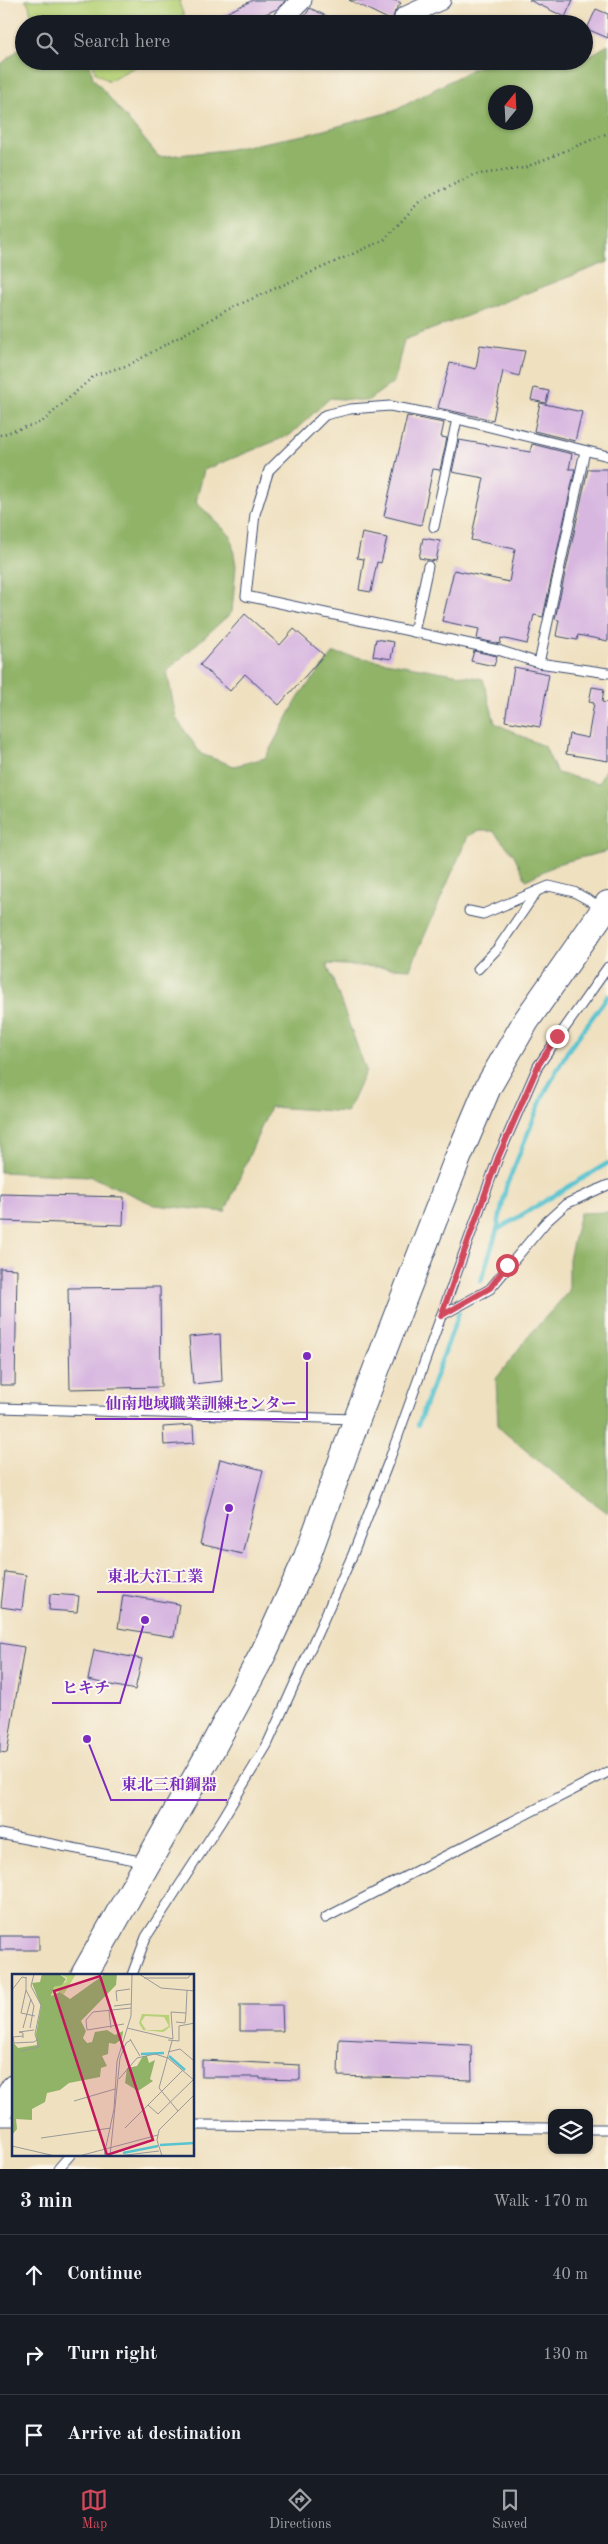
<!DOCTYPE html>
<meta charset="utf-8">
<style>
:root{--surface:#171b24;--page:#242831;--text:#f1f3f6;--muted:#9ea1a6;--line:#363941;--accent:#d1495b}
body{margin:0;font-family:"Old Standard TT","Noto Serif JP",serif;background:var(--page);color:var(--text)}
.controls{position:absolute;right:15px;bottom:15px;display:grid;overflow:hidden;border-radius:10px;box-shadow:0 1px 4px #0004}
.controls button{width:45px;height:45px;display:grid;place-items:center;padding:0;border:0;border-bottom:1px solid var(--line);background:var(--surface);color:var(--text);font:25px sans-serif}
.compass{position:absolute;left:488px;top:85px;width:45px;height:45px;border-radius:50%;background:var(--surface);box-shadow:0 1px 4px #0004;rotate:18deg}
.stop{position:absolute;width:15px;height:15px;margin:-11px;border:4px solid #d1495b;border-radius:50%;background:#fff}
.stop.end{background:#d1495b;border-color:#fff;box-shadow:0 1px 5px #0008}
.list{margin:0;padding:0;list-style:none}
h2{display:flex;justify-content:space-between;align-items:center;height:65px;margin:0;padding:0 20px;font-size:21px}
h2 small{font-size:16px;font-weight:400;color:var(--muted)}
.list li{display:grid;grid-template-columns:32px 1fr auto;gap:15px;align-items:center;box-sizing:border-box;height:80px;padding:0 20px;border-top:1px solid var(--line)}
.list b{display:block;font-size:19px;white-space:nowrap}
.list em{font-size:16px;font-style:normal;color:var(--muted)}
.icon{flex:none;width:28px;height:28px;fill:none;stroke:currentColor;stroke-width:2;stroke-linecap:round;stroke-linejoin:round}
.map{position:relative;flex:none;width:608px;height:2169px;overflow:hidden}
.search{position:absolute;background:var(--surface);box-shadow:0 1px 4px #0004;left:15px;right:15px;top:15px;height:55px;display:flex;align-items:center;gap:12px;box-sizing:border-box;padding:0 18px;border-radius:28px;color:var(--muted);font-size:19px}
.sheet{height:305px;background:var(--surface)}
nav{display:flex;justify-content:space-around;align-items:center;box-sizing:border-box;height:70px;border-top:1px solid var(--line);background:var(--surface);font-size:14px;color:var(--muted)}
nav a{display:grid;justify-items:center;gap:2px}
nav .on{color:var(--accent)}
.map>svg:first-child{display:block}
</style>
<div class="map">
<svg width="608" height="2169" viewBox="0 0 608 2169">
<rect width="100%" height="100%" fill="#fbf7ec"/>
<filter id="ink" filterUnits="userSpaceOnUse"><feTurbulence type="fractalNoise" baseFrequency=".02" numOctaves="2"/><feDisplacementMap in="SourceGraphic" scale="10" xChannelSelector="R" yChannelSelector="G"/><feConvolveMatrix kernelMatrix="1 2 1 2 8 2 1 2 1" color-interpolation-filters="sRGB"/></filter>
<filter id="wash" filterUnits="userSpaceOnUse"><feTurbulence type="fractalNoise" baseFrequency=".0096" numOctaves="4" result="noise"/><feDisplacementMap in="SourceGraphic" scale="20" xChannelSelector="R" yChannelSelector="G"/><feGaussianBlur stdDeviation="1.12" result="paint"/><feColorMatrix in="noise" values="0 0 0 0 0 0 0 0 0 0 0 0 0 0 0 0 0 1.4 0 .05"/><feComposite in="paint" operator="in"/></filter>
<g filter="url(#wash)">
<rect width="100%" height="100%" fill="#efe0c0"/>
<g fill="#b6d177" stroke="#68806a">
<path d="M25,0H182L179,3L184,16L175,24H33L29,5Z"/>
<path d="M93,61H146L108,81L95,72Z"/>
</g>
<g fill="#90b368" stroke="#567163" fill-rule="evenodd">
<path d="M24,45V61H89L93,78L159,157L225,150L309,134L394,111L476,67L505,61H584V56H589L608,45V262L404,340L394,382L367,401L330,398L290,435L204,470L196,502L231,536L236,566L232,612L167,671L176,718L201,754L234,766L265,758L301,693L334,653L483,679L495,723L545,747L557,773L599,783L608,764V851L560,863L526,880L514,855L493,831H479L468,836L410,969L327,964L366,1070L347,1112L270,1107L225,1212L155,1205L90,1176L0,1172V65ZM496,92H526V122H496Z"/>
<path d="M608,1212V1513L542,1464L498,1427L496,1379L527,1338L569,1291V1259L580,1213Z"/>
</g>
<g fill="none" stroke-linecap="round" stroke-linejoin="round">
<g stroke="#57c3d0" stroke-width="4.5">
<path d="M497,1230L608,1163"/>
<path d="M481,1281L497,1230L506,1187L543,1096L567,1052L608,996"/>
<path d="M418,1425L459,1313"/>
</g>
</g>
<g id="blocks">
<g fill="#d7b6e0">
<path d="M253,0H286L277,9L263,15L267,24H226L222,15Z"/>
<path d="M349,0H394L401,3L395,11L392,21Z"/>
<path d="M529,0H573L565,17Z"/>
<path d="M310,8L342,24H300Z"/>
<path d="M596,9L608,14V38L587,29Z"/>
<path d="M480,345L525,351L519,376L503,371L493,420L438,408L450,363L476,369Z"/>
<path d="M534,388L549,391L546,403L531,400Z"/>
<path d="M540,403L582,412L575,441L534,431Z"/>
<path d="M407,416L444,423L441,437L447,438L440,470L433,469L421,525L384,516Z"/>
<path d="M459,440L530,452L532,444L572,454L569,469H575L543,617L534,615L527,644L501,638L500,644L477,639L479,629L442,621L454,570L509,582L515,549L471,540L484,478L452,472Z"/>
<path d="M588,469H608V641L578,635L577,640L556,636L559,620L555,619Z"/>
<path d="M362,533L387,538L381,563L377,562L371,592L359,590L364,559L357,558Z"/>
<path d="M423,538L440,541L436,561L419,558Z"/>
<path d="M245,614L280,645L294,629L324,655L279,705L245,674L230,691L200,665Z"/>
<path d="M376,639L394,642L391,659L373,656Z"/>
<path d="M474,651L497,656L494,666L471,661Z"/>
<path d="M514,667L549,674L540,727L505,721Z"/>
<path d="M592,687L604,689L602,702L608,703V761L566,754L569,734L588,738L594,703L589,702Z"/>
<path d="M0,1194L124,1197L123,1225L0,1221Z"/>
<path d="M0,1268L17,1269L15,1385H0Z"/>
<path d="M160,1287L161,1387L70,1389L68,1288Z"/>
<path d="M220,1334L222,1381L193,1384L189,1337Z"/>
<path d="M193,1425L194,1443L164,1445L163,1427Z"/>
<path d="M220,1459L263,1470L242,1554L200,1544Z"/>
<path d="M5,1572L26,1575L22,1610L1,1607Z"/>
<path d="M50,1594L79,1596L77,1612L49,1610Z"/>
<path d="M123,1595L179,1604L174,1637L118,1628Z"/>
<path d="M0,1643L24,1647L7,1753L0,1752Z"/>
<path d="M94,1650L142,1659L135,1690L88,1680Z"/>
<rect x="0" y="1936" width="39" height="14"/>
<path d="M240,2005H282L283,2031H240Z"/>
<path d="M339,2039L471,2045L472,2080L338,2076Z"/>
<path d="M202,2060L300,2065V2080L260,2079V2077H202Z"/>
</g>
</g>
</g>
<g filter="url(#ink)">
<use href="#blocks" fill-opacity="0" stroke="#3b4a6d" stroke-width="1"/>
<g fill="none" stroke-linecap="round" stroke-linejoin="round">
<defs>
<g id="lane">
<path d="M608,456L453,418L390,406L350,409L325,415L269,470L255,514L246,596L498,650L539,663L608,673"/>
<path d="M434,527L457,419"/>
<path d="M414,632L428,566"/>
<path d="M539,663L585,451"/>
<path d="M469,911L483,914L549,886L574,892L603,908"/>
<path d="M478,969L498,948L537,891"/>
<path d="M441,1316L490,1289L545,1223L566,1204L608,1185"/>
<path d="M0,1408L354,1419"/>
<path d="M0,1834L145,1862"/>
<path d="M325,1918L608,1772"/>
<path d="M132,1975L146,1937L222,1820L267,1745L353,1554L390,1458L498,1158L538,1066L608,967"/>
<path d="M0,2121H14"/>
<path d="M194,2125L552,2128"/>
<path d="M589,2129H608"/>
<path d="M58,2169L70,2155"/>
</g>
<g id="street">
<path d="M404,17L441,0"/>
<path d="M282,20L302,0"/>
</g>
<g id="secondary">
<path d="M84,1975L208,1756L264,1652L307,1557L357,1419L457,1160L488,1087L526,1021L608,904"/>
<path d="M0,2110L14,2088"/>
</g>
</defs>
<use href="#lane" stroke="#3b4a6d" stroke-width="11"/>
<use href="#street" stroke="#3b4a6d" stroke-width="21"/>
<use href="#secondary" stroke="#3b4a6d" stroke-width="28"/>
<path stroke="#3b4a6d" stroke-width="2.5" stroke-dasharray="1 4" stroke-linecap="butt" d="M0,435L42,422L95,375L129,365L229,309L384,240L420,201L473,175L524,168L608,133"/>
<use href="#lane" stroke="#fff" stroke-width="9"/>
<use href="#street" stroke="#fff" stroke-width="19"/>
<use href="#secondary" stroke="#fff" stroke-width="26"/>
</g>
</g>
<g fill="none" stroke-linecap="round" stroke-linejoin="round" filter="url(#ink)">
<path stroke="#d1495b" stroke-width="6" d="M507,1265L490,1288L441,1316L498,1158L538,1066L557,1036"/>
</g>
<g transform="translate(12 1974)">
<rect width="182" height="182" fill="#efe0c0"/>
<path d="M48,0H64L52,20L43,16L40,21L41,14L54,8L55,4ZM130,40L157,41L158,53L151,58L131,56L127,49ZM133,42L152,43L157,52L150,56H134L129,48Z" fill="#b6d177" fill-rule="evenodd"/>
<path d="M30,0H47L54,5L50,11L42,13L39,22L48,18L58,25L93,0H105L104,11L69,47L74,57L71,64L75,69L80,68L83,58L95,56L103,61L111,57L110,65L103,70L97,69L96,80L90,82L95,92L89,94L88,103L57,109L48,116L35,119L33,128L20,135V146L4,145L5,155L0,161V67L6,74L25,71L24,60L29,32L20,9L28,8ZM131,82H135L137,89L143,86L138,105L141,107L126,117L113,109L115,94L125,92Z" fill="#90b368"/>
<path fill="none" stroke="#57c3d0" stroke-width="2.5" d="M129,80L152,79M157,82L173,96M148,171L183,169M111,179L146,172"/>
<path fill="none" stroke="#9a9999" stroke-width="1" d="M127,0L149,14L183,17M14,4V16L22,32L18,54M132,4H176L179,0M0,16L10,3L15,4M14,16L9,39L23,42M105,27L104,17L118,15M102,32L119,30M97,37L99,54M164,48L173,49L174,39M112,50L75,56L74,46L81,38L119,34M11,54L19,25M115,54L161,65L159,38L174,39L175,16M11,62L1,63L2,69L22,68L26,65M11,64V59L7,58L22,56M118,65L128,82M156,66L167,67V52L183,49M160,67L147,114L166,137M9,77L27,73L23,60L29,31L19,12L22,0M156,78L168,75L181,86M107,105L125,84L143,80L156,84L183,107M62,127L103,115M136,131L146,140L181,106M113,154L171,96M29,164L99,154M0,172L43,182M67,182L146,161M92,182L102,135L105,87L119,42L120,0M98,182L108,84L114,69L119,66M106,182L147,177M150,182L145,166L147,156L183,120"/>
<path fill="#c2185b" fill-opacity="0.15" stroke="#c2185b" stroke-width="2.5" d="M88,2L141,166L95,181L42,17Z"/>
<rect width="182" height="182" fill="none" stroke="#1b2f5e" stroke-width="2.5"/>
</g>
<path fill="none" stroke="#7b2cbf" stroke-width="2" d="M307 1356L307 1419H95M229 1508L213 1592H97M145 1620L120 1703H52M87 1739L111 1800H227"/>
<g fill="#7b2cbf" stroke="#fbf7ec" stroke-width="2">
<circle cx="307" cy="1356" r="5"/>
<circle cx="229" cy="1508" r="5"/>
<circle cx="145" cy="1620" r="5"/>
<circle cx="87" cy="1739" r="5"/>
</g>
<g font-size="16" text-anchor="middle" font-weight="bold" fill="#7b2cbf" stroke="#fbf7ec" stroke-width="4" stroke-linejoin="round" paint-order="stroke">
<text x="201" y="1409">仙南地域職業訓練センター</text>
<text x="155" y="1582">東北大江工業</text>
<text x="86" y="1693">ヒキチ</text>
<text x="169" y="1790">東北三和鋼器</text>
</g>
</svg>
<div class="controls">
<button><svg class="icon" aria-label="layers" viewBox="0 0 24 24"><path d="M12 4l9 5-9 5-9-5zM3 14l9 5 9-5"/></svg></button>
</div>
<svg class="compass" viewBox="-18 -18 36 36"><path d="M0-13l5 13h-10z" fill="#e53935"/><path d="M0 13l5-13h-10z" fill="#9ea1a6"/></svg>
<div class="stop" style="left:507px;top:1265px"></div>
<div class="stop end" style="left:557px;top:1036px"></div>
<div class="search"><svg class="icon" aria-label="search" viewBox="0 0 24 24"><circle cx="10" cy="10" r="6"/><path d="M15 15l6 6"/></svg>Search here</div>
</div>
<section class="sheet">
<h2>3 min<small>Walk · 170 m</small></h2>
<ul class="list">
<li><svg class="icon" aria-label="ahead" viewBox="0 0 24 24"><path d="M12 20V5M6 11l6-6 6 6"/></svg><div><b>Continue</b></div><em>40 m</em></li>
<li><svg class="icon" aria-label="right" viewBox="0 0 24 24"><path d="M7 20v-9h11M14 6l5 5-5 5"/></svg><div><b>Turn right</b></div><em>130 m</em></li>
<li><svg class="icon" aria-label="arrive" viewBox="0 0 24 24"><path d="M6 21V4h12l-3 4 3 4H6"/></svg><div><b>Arrive at destination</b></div></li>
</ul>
</section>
<nav>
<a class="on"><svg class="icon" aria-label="map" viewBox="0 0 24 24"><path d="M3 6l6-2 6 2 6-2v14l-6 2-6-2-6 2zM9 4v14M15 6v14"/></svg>Map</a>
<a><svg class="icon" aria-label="directions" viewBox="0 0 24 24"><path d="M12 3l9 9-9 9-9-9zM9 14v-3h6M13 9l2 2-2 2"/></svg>Directions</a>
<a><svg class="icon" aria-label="saved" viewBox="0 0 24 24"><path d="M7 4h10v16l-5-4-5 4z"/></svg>Saved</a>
</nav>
